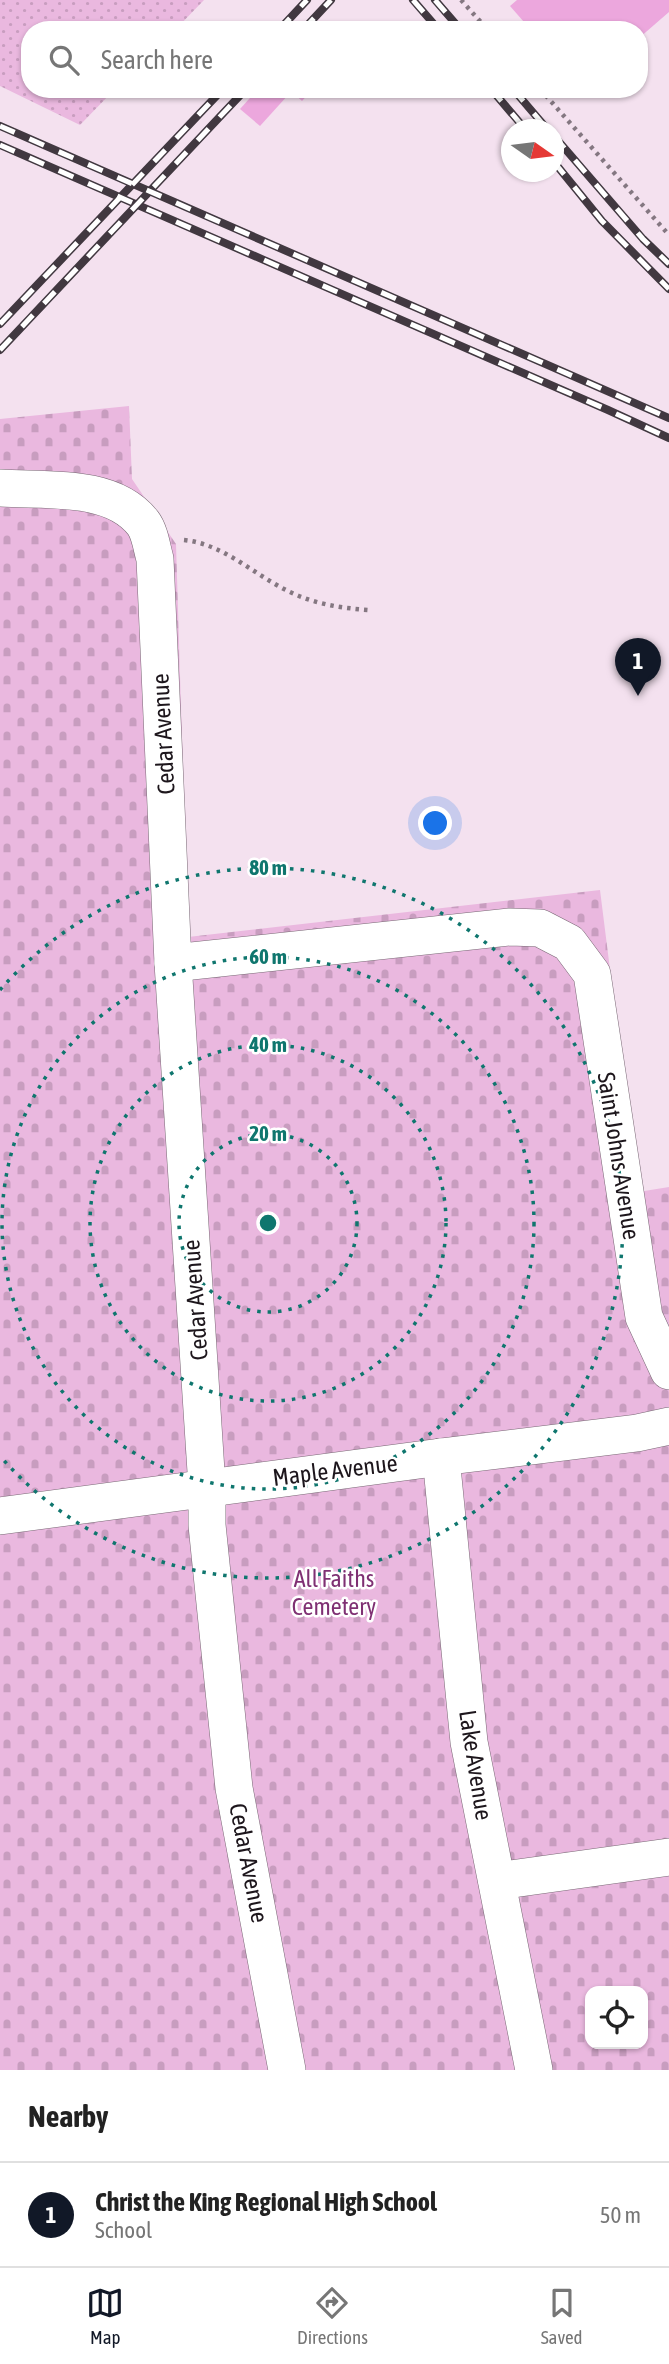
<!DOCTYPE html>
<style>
:root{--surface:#fff;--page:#f6f6f6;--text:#222;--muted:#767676;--line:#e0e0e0;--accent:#111827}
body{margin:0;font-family:"Asap Condensed",sans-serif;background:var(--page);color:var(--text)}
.controls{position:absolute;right:21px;bottom:21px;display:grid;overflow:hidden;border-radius:14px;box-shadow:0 2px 5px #0004}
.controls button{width:63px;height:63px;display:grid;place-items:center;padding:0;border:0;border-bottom:2px solid var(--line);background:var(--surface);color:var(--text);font:35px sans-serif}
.compass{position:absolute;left:501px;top:119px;width:63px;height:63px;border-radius:50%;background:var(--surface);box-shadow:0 2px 5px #0004;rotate:104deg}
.you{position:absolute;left:436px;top:824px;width:24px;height:24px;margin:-18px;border:5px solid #fff;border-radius:50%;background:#1a73e8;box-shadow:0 0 0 10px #1a73e833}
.badge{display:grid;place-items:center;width:46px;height:46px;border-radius:50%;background:var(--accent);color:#fff;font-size:23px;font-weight:700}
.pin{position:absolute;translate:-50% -58px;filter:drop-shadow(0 2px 4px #0008)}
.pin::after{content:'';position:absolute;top:37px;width:24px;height:21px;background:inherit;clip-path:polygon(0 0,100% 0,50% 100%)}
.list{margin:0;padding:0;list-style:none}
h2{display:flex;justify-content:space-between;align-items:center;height:91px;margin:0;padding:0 28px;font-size:30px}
h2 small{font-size:23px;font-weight:400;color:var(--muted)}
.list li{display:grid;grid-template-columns:46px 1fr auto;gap:21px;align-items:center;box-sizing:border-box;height:105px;padding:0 28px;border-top:2px solid var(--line)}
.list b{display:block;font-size:26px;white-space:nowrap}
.list p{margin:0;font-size:23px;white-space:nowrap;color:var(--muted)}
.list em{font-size:23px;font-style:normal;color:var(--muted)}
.icon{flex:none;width:38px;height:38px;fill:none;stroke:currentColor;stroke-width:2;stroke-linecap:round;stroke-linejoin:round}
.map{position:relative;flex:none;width:669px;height:2070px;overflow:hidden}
.search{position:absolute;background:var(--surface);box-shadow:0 2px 5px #0004;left:21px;right:21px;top:21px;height:77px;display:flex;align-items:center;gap:18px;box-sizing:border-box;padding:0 24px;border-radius:28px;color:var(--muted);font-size:26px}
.sheet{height:196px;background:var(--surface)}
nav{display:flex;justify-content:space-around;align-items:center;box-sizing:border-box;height:98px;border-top:2px solid var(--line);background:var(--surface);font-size:19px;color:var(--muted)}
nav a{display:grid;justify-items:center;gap:4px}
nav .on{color:var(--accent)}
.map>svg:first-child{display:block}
</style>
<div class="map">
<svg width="669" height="2070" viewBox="0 0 669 2070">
<defs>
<pattern id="cemetery-stones" width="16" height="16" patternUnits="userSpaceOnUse" patternTransform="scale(1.75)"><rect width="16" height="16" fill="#eab8df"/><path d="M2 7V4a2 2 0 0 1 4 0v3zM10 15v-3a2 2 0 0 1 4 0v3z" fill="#c89dbf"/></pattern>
<pattern id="park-dots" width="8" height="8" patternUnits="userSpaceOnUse" patternTransform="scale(1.75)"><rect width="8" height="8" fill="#eab8df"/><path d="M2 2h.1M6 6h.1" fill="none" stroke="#c89dbf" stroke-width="1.8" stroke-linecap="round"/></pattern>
</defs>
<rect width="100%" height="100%" fill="#f4e1ef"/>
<path fill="url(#cemetery-stones)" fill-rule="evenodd" d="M129,406L132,479L176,544L188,937L600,890L638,1192L669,1187V2070H0V419ZM590,1991H643V2044H590Z"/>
<path fill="url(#park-dots)" d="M0,0H204L175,30H30V89H115L80,125L0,86Z"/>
<g fill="#eca7dd">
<path d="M517,0H669V12L639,38V30H531L510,6Z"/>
<path d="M258,89H284L289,94L260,126L240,109Z"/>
<path d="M289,89H313L302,101Z"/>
</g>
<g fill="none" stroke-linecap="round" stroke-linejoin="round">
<defs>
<g id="minor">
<path d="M0,488C46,491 112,483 143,523C150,532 152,549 155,559L173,963L207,1487V1525L234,1788L287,2070"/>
<path d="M173,963L510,927L540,928L569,943L592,974L644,1317L669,1371"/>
<path d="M441,1457L469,1742L534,2070"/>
<path d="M0,1516L441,1457L637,1433L669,1426"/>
<path d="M497,1881L669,1857"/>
</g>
</defs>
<use href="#minor" stroke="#796875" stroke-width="38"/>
<g stroke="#847781" stroke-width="4.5" stroke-dasharray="3.5 5" stroke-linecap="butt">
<path d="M461,0L488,30"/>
<path d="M540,89L669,235"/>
<path d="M184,540C224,544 254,575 290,592C315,604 341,608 368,610"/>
</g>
<use href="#minor" stroke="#fff" stroke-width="37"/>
<defs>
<g id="rail">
<path d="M413,0L439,30"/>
<path d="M435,0L461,30"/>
<path d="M279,30L307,0"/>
<path d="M303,30L331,0"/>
<path d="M491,89L526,130"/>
<path d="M513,89L548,130"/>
<path d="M0,126L669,418"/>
<path d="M554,136L643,239L669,264"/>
<path d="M0,145L608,410L669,438"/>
<path d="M554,162L602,221L669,289"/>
<path d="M0,324L223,89"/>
<path d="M0,350L246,89"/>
</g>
</defs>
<use href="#rail" stroke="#413840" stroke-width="8"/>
<use href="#rail" stroke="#fff" stroke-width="5" stroke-dasharray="16" stroke-linecap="butt"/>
</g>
<g fill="none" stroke="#0f766e" stroke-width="3.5" stroke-dasharray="3.5 7">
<circle cx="268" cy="1223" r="89"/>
<circle cx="268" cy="1223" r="178"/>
<circle cx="268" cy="1223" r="266"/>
<path d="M0 990A355 355 0 1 1 0 1456"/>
</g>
<g text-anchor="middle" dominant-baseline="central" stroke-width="5" stroke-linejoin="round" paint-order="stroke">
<g font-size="24" fill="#1d161c" stroke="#fff">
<text transform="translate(163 734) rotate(-93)">Cedar Avenue</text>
<text transform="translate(619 1156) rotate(81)">Saint Johns Avenue</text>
<text transform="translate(195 1300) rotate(-94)">Cedar Avenue</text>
<text transform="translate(335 1470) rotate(-7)">Maple Avenue</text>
<text transform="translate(476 1765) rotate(81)">Lake Avenue</text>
<text transform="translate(249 1863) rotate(79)">Cedar Avenue</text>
</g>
<g font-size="24" fill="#7f3073" stroke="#fff">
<text x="334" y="1578">All Faiths<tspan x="334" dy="28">Cemetery</tspan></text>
</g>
</g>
<circle cx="268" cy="1223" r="10" fill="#0f766e" stroke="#fff" stroke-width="3.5"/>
<g font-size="21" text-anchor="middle" font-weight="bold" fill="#0f766e" stroke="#fff" stroke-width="5" stroke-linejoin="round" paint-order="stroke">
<text x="268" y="875">80 m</text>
<text x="268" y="964">60 m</text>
<text x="268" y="1052">40 m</text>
<text x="268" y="1141">20 m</text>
</g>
</svg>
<div class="controls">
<button><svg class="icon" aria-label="locate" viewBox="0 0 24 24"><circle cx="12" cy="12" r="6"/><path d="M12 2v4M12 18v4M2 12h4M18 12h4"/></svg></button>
</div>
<svg class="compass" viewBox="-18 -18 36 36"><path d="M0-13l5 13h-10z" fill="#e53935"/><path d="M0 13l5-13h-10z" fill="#767676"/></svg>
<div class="you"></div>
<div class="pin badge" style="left:638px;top:696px">1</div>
<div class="search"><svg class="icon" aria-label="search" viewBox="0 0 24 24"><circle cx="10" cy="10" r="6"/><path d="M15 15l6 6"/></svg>Search here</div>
</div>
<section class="sheet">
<h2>Nearby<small></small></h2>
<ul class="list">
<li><span class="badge">1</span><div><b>Christ the King Regional High School</b><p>School</p></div><em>50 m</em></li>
</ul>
</section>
<nav>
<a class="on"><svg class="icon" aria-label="map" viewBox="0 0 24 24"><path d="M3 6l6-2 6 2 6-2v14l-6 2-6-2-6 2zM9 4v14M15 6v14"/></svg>Map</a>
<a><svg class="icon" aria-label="directions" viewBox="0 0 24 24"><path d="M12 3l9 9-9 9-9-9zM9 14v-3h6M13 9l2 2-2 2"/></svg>Directions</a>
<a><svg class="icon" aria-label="saved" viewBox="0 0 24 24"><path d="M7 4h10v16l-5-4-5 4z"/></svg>Saved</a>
</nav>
